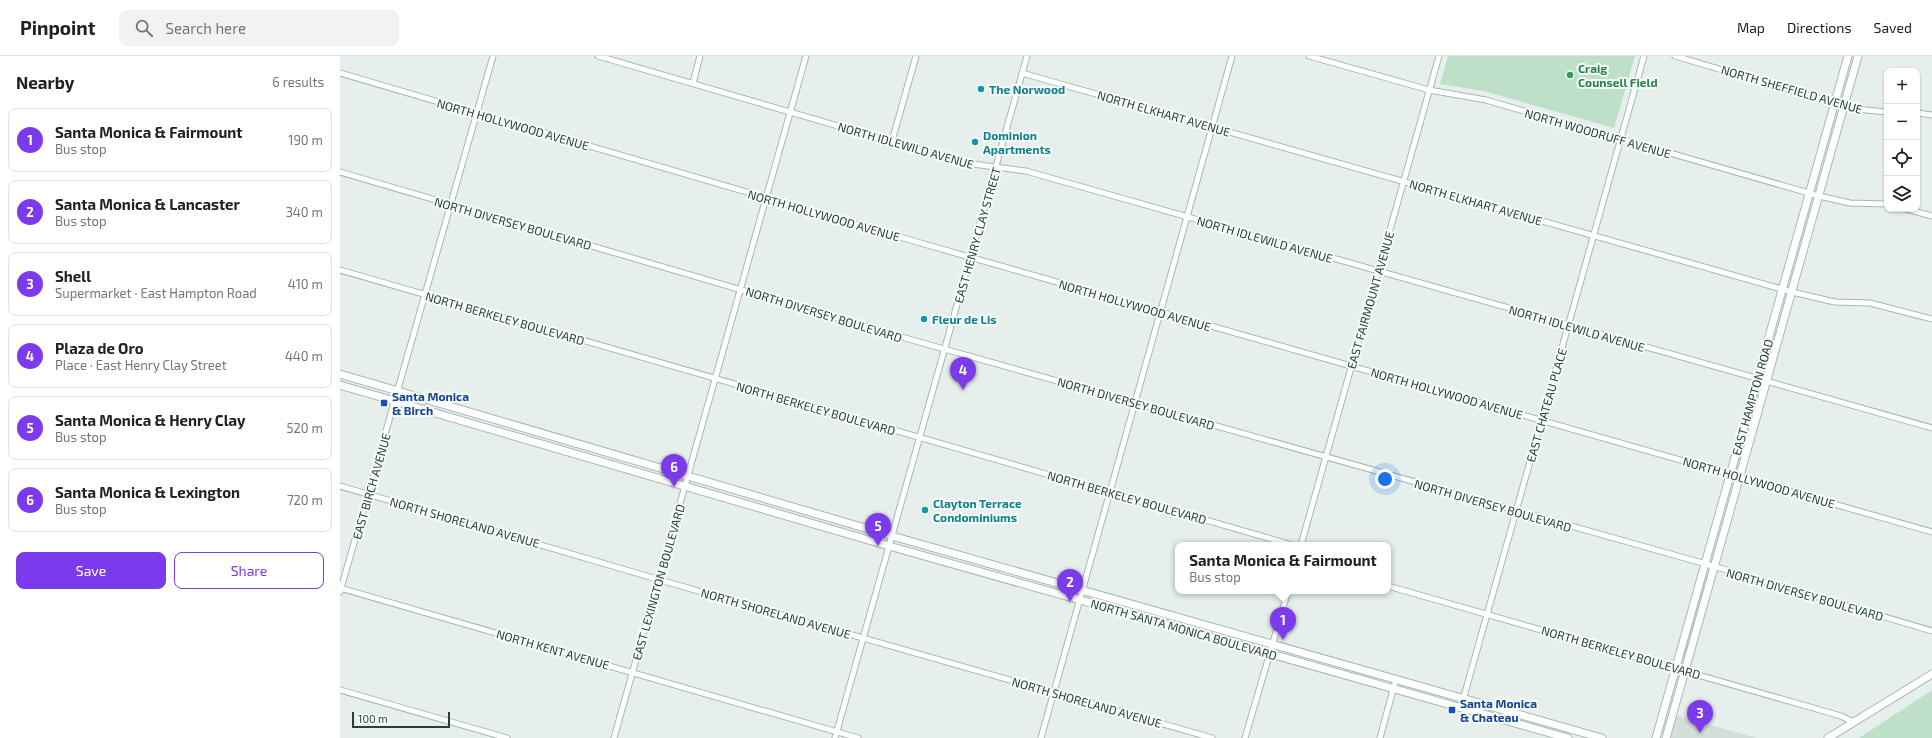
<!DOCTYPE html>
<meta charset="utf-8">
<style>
:root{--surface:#fff;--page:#f2f2f2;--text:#202124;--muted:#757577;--line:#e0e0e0;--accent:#7c3aed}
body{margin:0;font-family:"Exo 2",sans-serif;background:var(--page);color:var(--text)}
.controls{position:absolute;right:12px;top:12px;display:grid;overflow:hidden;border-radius:8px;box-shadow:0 1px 3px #0004}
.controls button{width:36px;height:36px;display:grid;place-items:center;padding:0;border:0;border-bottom:1px solid var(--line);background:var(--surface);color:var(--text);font:20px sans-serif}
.scale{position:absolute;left:12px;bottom:10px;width:98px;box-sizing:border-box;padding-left:4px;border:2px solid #24423a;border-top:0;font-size:11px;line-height:14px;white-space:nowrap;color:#24423a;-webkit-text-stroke:3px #f7fbf9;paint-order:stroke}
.you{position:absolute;left:1045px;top:423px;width:14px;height:14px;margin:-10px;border:3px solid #fff;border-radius:50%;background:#1a73e8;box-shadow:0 0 0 6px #1a73e833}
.badge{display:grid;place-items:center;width:26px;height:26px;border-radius:50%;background:var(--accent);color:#fff;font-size:13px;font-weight:700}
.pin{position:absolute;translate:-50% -33px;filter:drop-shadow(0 1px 2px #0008)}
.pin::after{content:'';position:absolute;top:21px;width:14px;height:12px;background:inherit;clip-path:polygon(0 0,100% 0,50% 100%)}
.popup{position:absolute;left:835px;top:486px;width:216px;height:52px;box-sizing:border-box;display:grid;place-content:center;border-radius:8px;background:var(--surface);filter:drop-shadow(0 1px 3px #0005);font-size:13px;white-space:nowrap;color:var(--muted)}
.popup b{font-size:15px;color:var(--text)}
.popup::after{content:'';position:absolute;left:50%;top:100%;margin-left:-8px;border:8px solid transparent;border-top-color:var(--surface)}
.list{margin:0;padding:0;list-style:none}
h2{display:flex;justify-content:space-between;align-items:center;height:52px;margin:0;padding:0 16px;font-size:17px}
h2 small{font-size:13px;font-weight:400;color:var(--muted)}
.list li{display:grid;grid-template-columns:26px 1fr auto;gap:12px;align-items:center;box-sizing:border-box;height:64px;margin:0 8px 8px;padding:0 8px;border:1px solid var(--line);border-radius:8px}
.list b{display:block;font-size:15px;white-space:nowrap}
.list p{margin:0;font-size:13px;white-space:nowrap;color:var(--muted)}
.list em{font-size:13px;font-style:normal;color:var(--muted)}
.actions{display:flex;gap:8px;padding:12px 16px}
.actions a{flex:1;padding:9px 0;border:1px solid var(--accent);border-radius:8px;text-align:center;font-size:14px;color:var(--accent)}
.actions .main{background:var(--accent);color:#fff}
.icon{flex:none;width:22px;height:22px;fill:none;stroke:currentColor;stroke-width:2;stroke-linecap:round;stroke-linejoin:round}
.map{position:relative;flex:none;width:1592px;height:682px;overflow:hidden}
header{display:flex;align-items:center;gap:24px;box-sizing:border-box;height:56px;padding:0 20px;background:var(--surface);border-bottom:1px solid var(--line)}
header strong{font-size:19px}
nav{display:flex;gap:22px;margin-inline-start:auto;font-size:14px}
.search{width:280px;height:36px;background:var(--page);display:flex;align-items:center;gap:10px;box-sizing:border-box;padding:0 14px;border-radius:8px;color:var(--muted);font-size:15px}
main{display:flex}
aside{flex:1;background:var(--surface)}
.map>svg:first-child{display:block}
</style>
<header>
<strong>Pinpoint</strong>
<div class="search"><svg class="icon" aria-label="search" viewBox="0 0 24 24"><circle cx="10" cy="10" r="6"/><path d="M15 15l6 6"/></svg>Search here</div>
<nav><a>Map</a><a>Directions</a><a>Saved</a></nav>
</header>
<main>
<aside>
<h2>Nearby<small>6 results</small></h2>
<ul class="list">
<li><span class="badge">1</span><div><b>Santa Monica &amp; Fairmount</b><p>Bus stop</p></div><em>190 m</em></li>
<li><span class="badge">2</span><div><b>Santa Monica &amp; Lancaster</b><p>Bus stop</p></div><em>340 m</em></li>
<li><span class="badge">3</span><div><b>Shell</b><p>Supermarket · East Hampton Road</p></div><em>410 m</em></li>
<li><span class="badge">4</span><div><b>Plaza de Oro</b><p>Place · East Henry Clay Street</p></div><em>440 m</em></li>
<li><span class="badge">5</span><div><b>Santa Monica &amp; Henry Clay</b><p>Bus stop</p></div><em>520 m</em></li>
<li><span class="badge">6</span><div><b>Santa Monica &amp; Lexington</b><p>Bus stop</p></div><em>720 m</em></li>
</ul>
<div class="actions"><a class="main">Save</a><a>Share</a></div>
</aside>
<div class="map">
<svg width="1592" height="682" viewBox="0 0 1592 682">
<rect width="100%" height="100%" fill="#e6efeb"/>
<path fill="#d4dfda" d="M1335,659L1417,682H1329Z"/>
<g fill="#bfe0c8">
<path d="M1108,0H1295L1274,72L1144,35L1100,28Z"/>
<path d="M1365,518L1367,520L1344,603L1341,604Z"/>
<path d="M1592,634V682H1519Z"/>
</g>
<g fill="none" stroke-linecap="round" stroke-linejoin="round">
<defs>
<g id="minor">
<path d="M258,0L625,107L686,115L1592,372"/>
<path d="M969,0L1089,34L1146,44L1479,140L1510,147L1547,148"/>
<path d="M1335,0L1504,50L1526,54L1547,56"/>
<path d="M0,17L584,188L1592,476"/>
<path d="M682,17L1452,236L1495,246L1530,247L1592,263"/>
<path d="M353,27L360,0"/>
<path d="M1577,57L1592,59"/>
<path d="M552,85L576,0"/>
<path d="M0,116L558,280L1380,512L1592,575"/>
<path d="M1566,153L1592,160"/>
<path d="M0,214L952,489"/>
<path d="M0,430L327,526L872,682"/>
<path d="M961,489L1099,0"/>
<path d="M1048,530L1501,660L1513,666"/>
<path d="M0,532L518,682"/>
<path d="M0,536L153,0"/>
<path d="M0,634L167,682"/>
<path d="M1121,651L1304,0"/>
<path d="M274,682L466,0"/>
<path d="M495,682L687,0"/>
<path d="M701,682L892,0"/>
<path d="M905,682L948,535"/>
<path d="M1040,682L1056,623"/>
</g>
<g id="tertiary">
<path d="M0,318L552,480L1262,682"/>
<path d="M0,329L549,490L1228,682"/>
<path d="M1488,682L1592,618"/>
</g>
<g id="secondary">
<path d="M1316,682L1508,0"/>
<path d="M1326,682L1518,0"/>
</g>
</defs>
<use href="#minor" stroke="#a8b8b2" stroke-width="7"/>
<use href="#tertiary" stroke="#a8b8b2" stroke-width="9"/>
<use href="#secondary" stroke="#a4bbb3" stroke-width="9"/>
<use href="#minor" stroke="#fff" stroke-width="5"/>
<use href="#tertiary" stroke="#fff" stroke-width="7"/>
<use href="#secondary" stroke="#fff" stroke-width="7"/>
</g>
<circle fill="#2e9e5b" stroke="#f7fbf9" stroke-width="1.5" cx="1230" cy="19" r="4"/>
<g fill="#0f9aa8" stroke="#f7fbf9" stroke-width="1.5">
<circle cx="641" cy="33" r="4"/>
<circle cx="635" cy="86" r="4"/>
<circle cx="584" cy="263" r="4"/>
<circle cx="585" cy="454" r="4"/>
</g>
<g fill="#1a4fb4" stroke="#f7fbf9" stroke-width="1.5">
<rect x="40" y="343" width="8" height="8" rx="2"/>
<rect x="1108" y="650" width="8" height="8" rx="2"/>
</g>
<g text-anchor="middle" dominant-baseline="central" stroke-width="4" stroke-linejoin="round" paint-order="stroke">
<g font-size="12" font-weight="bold" fill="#27864d" stroke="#f7fbf9" text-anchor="start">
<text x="1238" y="12">Craig<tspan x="1238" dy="14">Counsell Field</tspan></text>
</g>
<g font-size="12" font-weight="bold" fill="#0d838f" stroke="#f7fbf9" text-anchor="start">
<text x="649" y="33">The Norwood</text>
<text x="643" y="79">Dominion<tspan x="643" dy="14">Apartments</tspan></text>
<text x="592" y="263">Fleur de Lis</text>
<text x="593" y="447">Clayton Terrace<tspan x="593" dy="14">Condominiums</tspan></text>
</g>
<g font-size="12" fill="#24423a" stroke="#f7fbf9">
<text transform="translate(1452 33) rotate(16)">NORTH SHEFFIELD AVENUE</text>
<text transform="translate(824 57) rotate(16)">NORTH ELKHART AVENUE</text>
<text transform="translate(173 68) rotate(16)">NORTH HOLLYWOOD AVENUE</text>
<text transform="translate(1258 77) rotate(16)">NORTH WOODRUFF AVENUE</text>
<text transform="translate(566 89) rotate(16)">NORTH IDLEWILD AVENUE</text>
<text transform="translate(1136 146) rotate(16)">NORTH ELKHART AVENUE</text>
<text transform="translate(484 159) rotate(16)">NORTH HOLLYWOOD AVENUE</text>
<text transform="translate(173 167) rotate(16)">NORTH DIVERSEY BOULEVARD</text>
<text transform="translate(637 179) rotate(-74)">EAST HENRY CLAY STREET</text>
<text transform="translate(925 183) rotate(16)">NORTH IDLEWILD AVENUE</text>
<text transform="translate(1030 244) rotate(-74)">EAST FAIRMOUNT AVENUE</text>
<text transform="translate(795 249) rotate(16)">NORTH HOLLYWOOD AVENUE</text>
<text transform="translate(484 258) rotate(17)">NORTH DIVERSEY BOULEVARD</text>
<text transform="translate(165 262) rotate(16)">NORTH BERKELEY BOULEVARD</text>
<text transform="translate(1237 272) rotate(16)">NORTH IDLEWILD AVENUE</text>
<text transform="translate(1107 337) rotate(16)">NORTH HOLLYWOOD AVENUE</text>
<text transform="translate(1412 341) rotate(-74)">EAST HAMPTON ROAD</text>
<text transform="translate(796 347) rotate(16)">NORTH DIVERSEY BOULEVARD</text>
<text transform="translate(1206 349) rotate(-74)">EAST CHATEAU PLACE</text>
<text transform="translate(476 352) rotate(16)">NORTH BERKELEY BOULEVARD</text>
<text transform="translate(1419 426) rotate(16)">NORTH HOLLYWOOD AVENUE</text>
<text transform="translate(31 430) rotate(-74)">EAST BIRCH AVENUE</text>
<text transform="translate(787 441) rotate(16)">NORTH BERKELEY BOULEVARD</text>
<text transform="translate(1153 449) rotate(16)">NORTH DIVERSEY BOULEVARD</text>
<text transform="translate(125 466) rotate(16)">NORTH SHORELAND AVENUE</text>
<text transform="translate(318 526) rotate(-74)">EAST LEXINGTON BOULEVARD</text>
<text transform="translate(1465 538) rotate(16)">NORTH DIVERSEY BOULEVARD</text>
<text transform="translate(436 557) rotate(16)">NORTH SHORELAND AVENUE</text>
<text transform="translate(844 573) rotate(16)">NORTH SANTA MONICA BOULEVARD</text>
<text transform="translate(213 593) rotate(16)">NORTH KENT AVENUE</text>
<text transform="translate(1281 596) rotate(16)">NORTH BERKELEY BOULEVARD</text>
<text transform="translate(747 646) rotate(16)">NORTH SHORELAND AVENUE</text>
</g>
<g font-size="12" font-weight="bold" fill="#164399" stroke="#f7fbf9" text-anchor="start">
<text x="52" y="340">Santa Monica<tspan x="52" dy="14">&amp; Birch</tspan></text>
<text x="1120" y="647">Santa Monica<tspan x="1120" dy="14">&amp; Chateau</tspan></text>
</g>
</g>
</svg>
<div class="controls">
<button>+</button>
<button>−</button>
<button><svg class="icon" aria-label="locate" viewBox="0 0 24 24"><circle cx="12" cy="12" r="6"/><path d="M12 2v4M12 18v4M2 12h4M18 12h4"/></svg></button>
<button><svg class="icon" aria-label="layers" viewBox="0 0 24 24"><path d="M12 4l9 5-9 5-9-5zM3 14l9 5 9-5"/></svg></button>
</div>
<div class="scale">100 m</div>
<div class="you"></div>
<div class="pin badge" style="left:943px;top:584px">1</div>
<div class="popup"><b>Santa Monica &amp; Fairmount</b>Bus stop</div>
<div class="pin badge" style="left:730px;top:546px">2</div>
<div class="pin badge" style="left:1360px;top:677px">3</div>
<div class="pin badge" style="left:623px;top:334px">4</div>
<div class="pin badge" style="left:538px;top:490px">5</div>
<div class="pin badge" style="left:334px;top:431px">6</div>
</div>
</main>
